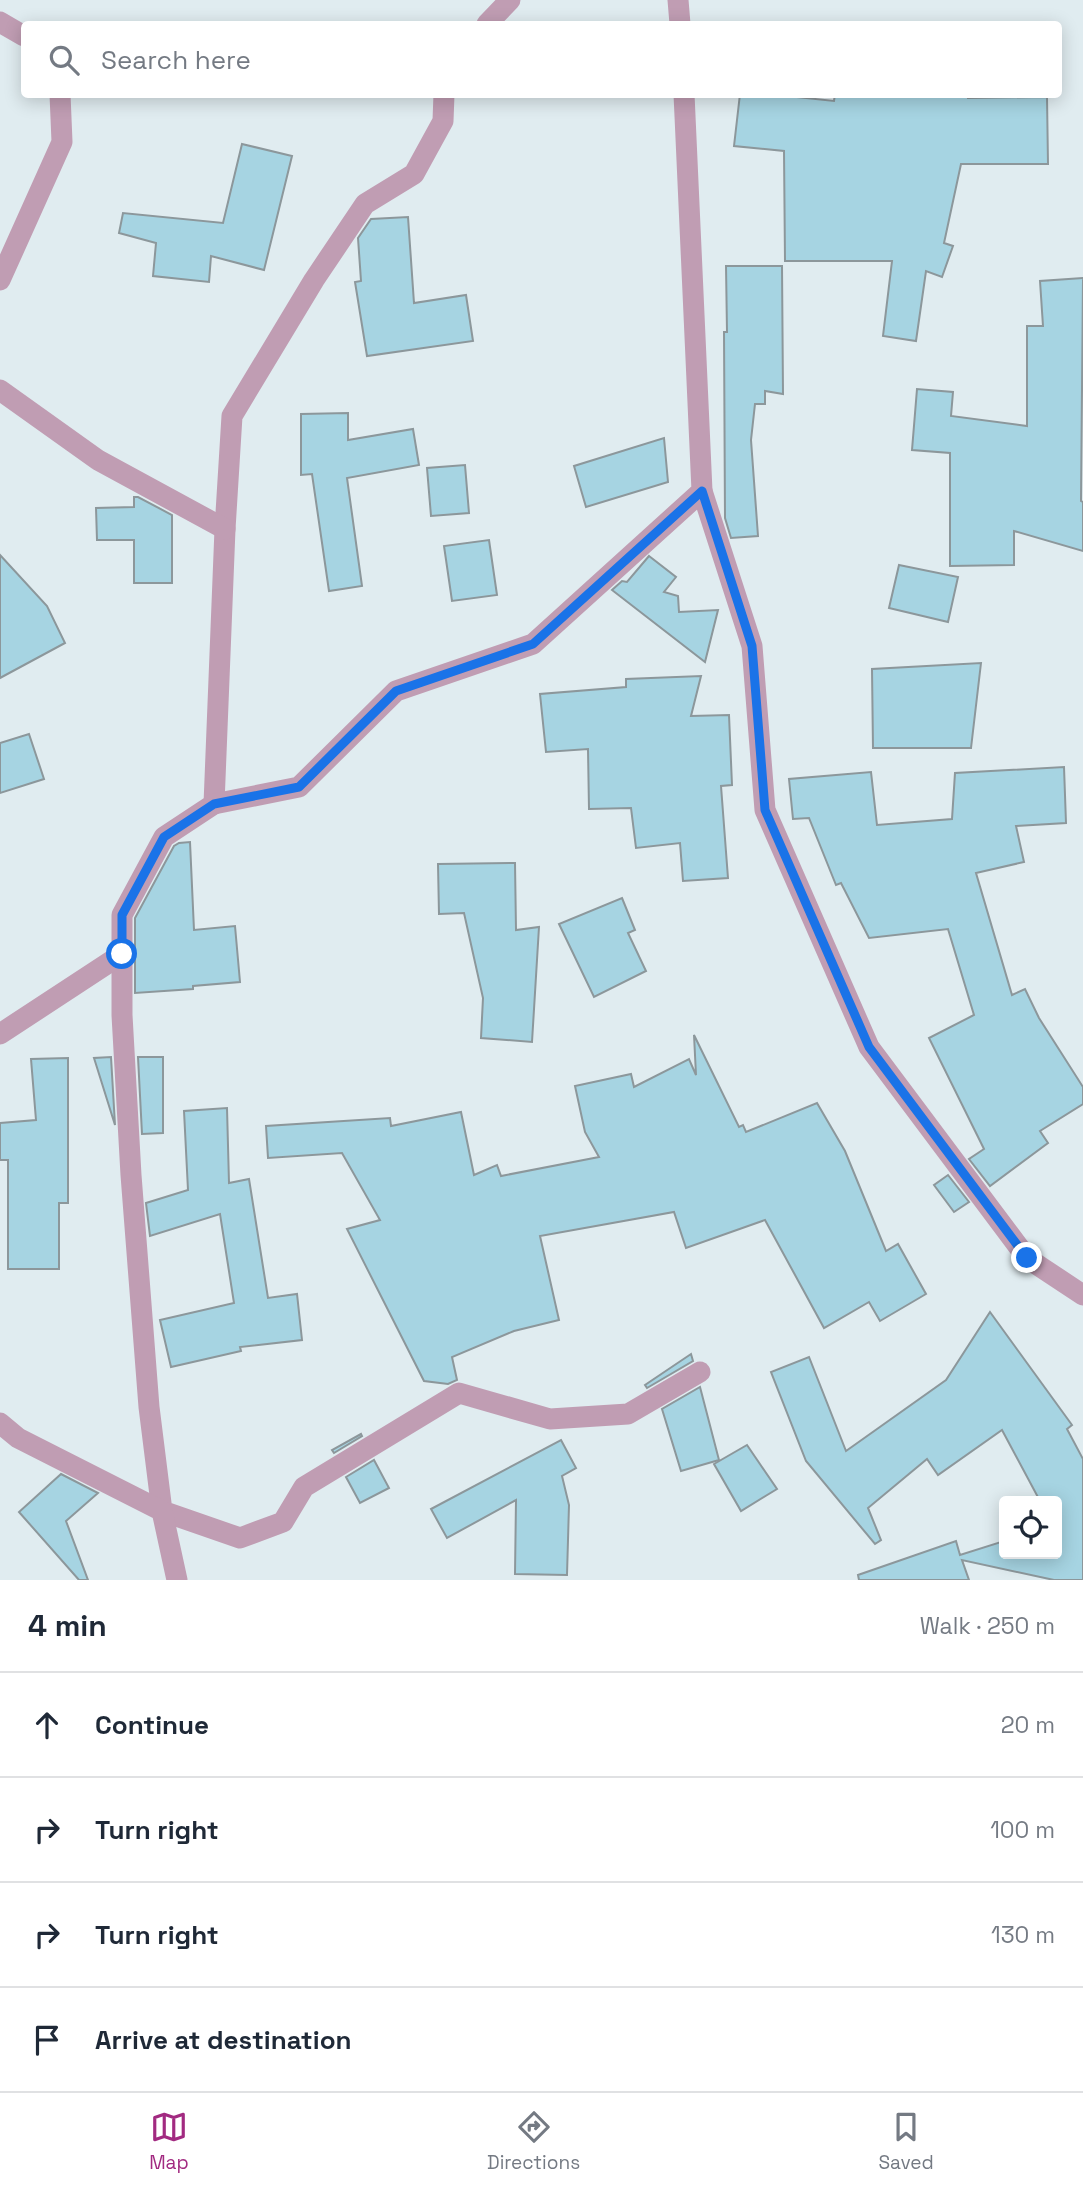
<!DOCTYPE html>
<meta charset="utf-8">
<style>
:root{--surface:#fff;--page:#f2f2f3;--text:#1f2937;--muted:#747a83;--line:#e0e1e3;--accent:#a22a81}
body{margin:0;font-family:"Space Grotesk",sans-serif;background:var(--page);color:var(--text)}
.controls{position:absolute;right:21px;bottom:21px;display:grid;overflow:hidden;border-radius:7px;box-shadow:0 4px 18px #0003}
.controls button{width:63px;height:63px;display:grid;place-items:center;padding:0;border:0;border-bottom:2px solid var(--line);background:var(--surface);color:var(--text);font:35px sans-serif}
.stop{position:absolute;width:21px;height:21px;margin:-16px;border:5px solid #1a73e8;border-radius:50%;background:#fff}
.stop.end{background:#1a73e8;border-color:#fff;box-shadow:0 2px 7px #0008}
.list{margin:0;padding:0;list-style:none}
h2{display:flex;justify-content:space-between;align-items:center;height:91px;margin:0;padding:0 28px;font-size:30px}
h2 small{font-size:23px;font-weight:400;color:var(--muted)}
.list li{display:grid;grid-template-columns:46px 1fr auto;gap:21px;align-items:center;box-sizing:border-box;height:105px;padding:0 28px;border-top:2px solid var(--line)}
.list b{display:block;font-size:26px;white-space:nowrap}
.list em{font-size:23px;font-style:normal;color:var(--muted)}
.icon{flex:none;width:38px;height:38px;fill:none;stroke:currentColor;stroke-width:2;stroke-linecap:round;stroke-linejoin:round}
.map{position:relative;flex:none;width:1083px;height:1580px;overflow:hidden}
.search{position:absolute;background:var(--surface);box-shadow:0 4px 18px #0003;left:21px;right:21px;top:21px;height:77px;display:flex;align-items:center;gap:18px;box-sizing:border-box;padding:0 24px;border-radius:7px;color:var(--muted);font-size:26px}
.sheet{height:511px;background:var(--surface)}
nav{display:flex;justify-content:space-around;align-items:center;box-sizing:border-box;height:98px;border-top:2px solid var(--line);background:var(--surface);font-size:19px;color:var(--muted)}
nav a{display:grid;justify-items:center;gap:4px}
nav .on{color:var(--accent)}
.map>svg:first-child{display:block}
</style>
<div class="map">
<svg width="1083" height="1580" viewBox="0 0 1083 1580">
<rect width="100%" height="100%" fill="#e0ecf0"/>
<g fill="#a6d4e2" stroke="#8c979b" stroke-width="2">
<path d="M740,94H768L834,101L835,94H968V98L1047,97L1048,164H961L944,243L953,246L942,277L926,271L916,341L883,336L892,261H785L784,151L734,146Z"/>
<path d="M242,144L292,156L264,270L211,256L209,282L153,276L156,243L119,233L123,213L223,223Z"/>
<path d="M408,217L414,303L466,295L473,341L367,356L355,282L361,281L358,238L371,219Z"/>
<path d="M726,266H782L783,394L765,391V404H755L751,440L758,536L731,538L725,518L724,332H727Z"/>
<path d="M1083,278L1081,501L1083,502V551L1014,531V565L950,566V453L912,450L917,389L953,392L951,416L1027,426V326H1043L1040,281Z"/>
<path d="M348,413V440L413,429L419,465L347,478L362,586L329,591L312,474L301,475V414Z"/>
<path d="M664,438L668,482L586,507L574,466Z"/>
<path d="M465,465L469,513L431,516L427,468Z"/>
<path d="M134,497H138L172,515V583H134V540H97L96,508L134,507Z"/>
<path d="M489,540L497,595L452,601L444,546Z"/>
<path d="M0,555L47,606L65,643L0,678Z"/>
<path d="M649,556L676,577L664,592L678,596L679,612L718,610L705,662L612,590L622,581L627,582Z"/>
<path d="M899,565L958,577L948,622L889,608Z"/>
<path d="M981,663L971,748H873L872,669Z"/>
<path d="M701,676L691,716L729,715L732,785L721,786L728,878L683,881L680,843L636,848L631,808L589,809L588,749L546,752L540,694L626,687V679Z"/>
<path d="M29,734L44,779L0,793V743Z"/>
<path d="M1064,767L1066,823L1016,826L1024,862L976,873L1012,995L1025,989L1039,1018L1083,1087V1104L1040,1131L1048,1143L990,1186L969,1159L984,1149L929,1038L974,1015L948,929L869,938L841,883L836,885L809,818L793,819L789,779L871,772L877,825L952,819L955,773Z"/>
<path d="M190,842L194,930L235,926L240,982L193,986V989L135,993V918L174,846L179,843Z"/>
<path d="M515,863L516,930L539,927L532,1042L481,1038L483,998L464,913L439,914L438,864Z"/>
<path d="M622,898L635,930L628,933L646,971L594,997L559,924Z"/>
<path d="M694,1035L739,1127L743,1125L746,1132L817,1103L845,1151L886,1251L898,1244L926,1294L880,1321L869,1302L824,1328L765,1220L686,1248L674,1212L540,1236L559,1320L514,1331L452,1357L457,1380L448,1384L424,1381L347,1229L380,1220L342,1153L268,1158L266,1126L390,1118L391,1126L461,1112L474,1175L497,1165L501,1176L599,1157L585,1132L575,1086L631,1074L634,1087L689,1059L696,1075Z"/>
<path d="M111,1057L115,1125L94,1058Z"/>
<path d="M138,1057H163V1133L142,1134Z"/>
<path d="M68,1058V1203H59V1269H8V1160H0V1123L36,1120L31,1059Z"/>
<path d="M227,1108L229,1183L249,1179L268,1298L297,1294L302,1340L240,1347L241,1351L171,1367L160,1320L234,1303L220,1214L150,1236L146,1203L188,1190L184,1111Z"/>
<path d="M948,1175L969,1202L954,1212L934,1185Z"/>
<path d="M990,1312L1072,1425L1067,1429L1083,1459V1580H1054L962,1560L969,1580H859L858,1575L956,1541L960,1555L1004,1541V1554H1057V1501H1040L1002,1430L938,1475L927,1459L868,1508L881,1540L875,1544L806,1461L771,1372L809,1357L846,1451L946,1380Z"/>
<path d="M691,1354L693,1361L647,1388L645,1385Z"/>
<path d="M700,1387L719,1460L681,1471L662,1409Z"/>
<path d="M361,1434L362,1436L334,1453L332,1450Z"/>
<path d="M561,1440L576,1468L562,1476L569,1505L567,1575L515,1574L516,1500L447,1538L431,1509Z"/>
<path d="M747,1445L777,1489L741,1511L714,1464Z"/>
<path d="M374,1460L389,1488L360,1503L346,1477Z"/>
<path d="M61,1474L98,1493L66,1521L88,1580H79L19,1512Z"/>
</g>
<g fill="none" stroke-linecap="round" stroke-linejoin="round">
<g stroke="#c09db3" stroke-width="21">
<path d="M678,0L680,24"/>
<path d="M0,22L24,36"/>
<path d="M487,24L510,0"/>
<path d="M444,94L443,121L414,174L365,204L314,280L232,416L225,529L214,804L164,837L122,915V1015L131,1175L149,1407L162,1511L240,1538L283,1522L304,1487L459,1393L550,1419L628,1414L700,1372"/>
<path d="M0,280L62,142L60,94"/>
<path d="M0,390L98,460L225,529"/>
<path d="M702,491L752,646L765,810L869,1047L1027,1258L1083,1295"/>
<path d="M214,804L299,787L396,691L533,644L702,491L684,94"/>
<path d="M0,1034L122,954"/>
<path d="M0,1423L18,1438L162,1511L177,1580"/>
</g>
</g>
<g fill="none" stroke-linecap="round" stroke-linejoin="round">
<path stroke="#1a73e8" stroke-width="9" d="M122,954V915L164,837L214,804L299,787L396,691L533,644L702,491L752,646L765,810L869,1047L1027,1258"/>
</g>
</svg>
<div class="controls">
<button><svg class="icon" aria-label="locate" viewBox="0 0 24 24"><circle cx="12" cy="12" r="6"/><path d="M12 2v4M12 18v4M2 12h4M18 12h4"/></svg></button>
</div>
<div class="stop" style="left:122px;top:954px"></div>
<div class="stop end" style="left:1027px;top:1258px"></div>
<div class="search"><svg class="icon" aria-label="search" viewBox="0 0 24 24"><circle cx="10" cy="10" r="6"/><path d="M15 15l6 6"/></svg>Search here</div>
</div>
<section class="sheet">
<h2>4 min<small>Walk · 250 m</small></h2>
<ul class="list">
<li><svg class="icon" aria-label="ahead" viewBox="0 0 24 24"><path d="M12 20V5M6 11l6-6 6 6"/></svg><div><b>Continue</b></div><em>20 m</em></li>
<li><svg class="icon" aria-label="right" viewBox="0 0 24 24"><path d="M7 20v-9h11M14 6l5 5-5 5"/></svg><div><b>Turn right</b></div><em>100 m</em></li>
<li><svg class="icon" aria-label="right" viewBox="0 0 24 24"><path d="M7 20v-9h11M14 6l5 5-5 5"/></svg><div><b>Turn right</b></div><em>130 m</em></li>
<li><svg class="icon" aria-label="arrive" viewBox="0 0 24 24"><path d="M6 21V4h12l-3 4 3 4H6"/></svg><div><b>Arrive at destination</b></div></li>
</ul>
</section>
<nav>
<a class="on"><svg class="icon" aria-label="map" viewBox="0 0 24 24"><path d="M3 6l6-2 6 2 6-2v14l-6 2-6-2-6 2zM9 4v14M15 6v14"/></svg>Map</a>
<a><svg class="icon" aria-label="directions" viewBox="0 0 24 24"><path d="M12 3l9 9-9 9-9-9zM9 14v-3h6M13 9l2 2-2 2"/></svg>Directions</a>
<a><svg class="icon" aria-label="saved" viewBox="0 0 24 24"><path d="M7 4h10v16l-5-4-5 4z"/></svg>Saved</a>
</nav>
